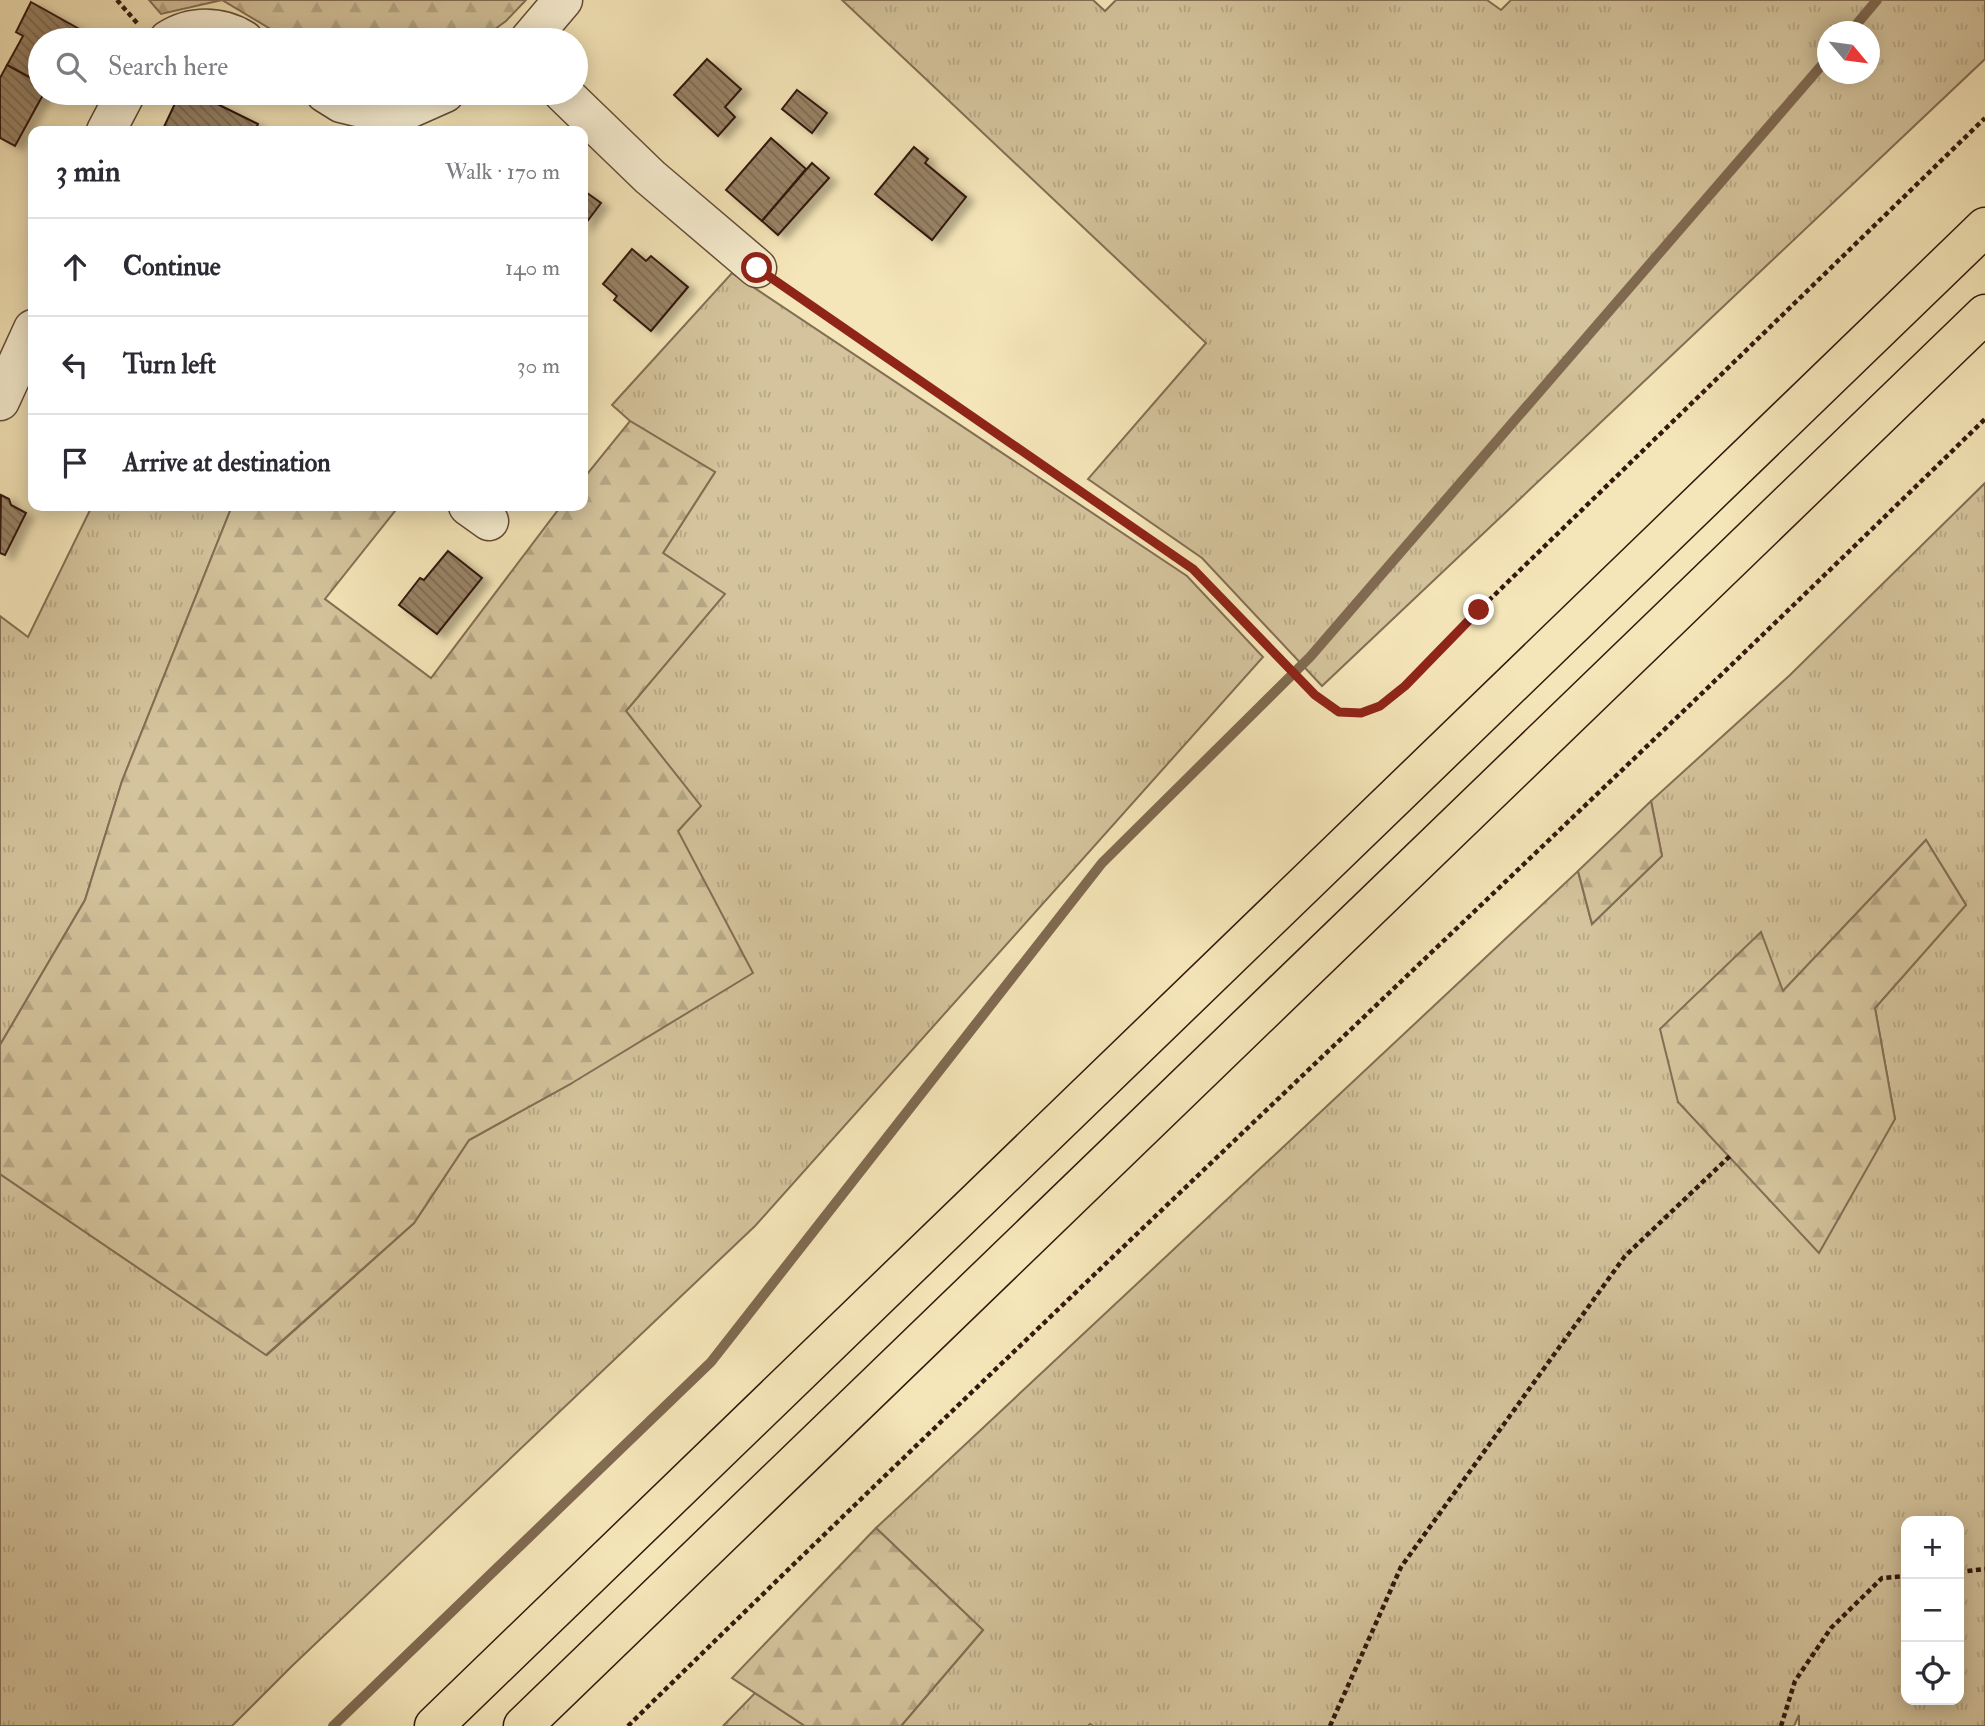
<!DOCTYPE html>
<meta charset="utf-8">
<style>
:root{--surface:#fff;--page:#f2f2f3;--text:#2b2b33;--muted:#7c7c81;--line:#e1e1e2}
body{margin:0;font-family:"IM FELL Double Pica",serif;background:var(--page);color:var(--text)}
.controls{position:absolute;right:21px;bottom:21px;display:grid;overflow:hidden;border-radius:14px;box-shadow:0 4px 18px #0003}
.controls button{width:63px;height:63px;display:grid;place-items:center;padding:0;border:0;border-bottom:2px solid var(--line);background:var(--surface);color:var(--text);font:35px sans-serif}
.compass{position:absolute;left:1817px;top:21px;width:63px;height:63px;border-radius:50%;background:var(--surface);box-shadow:0 4px 18px #0003;rotate:119deg}
.stop{position:absolute;width:21px;height:21px;margin:-16px;border:5px solid #8f2418;border-radius:50%;background:#fff}
.stop.end{background:#8f2418;border-color:#fff;box-shadow:0 2px 7px #0008}
.list{margin:0;padding:0;list-style:none}
h2{display:flex;justify-content:space-between;align-items:center;height:91px;margin:0;padding:0 28px;font-size:30px}
h2 small{font-size:23px;font-weight:400;color:var(--muted)}
.list li{display:grid;grid-template-columns:46px 1fr auto;gap:21px;align-items:center;box-sizing:border-box;height:98px;padding:0 28px;border-top:2px solid var(--line)}
.list b{display:block;font-size:26px;white-space:nowrap}
.list em{font-size:23px;font-style:normal;color:var(--muted)}
.icon{flex:none;width:38px;height:38px;fill:none;stroke:currentColor;stroke-width:2;stroke-linecap:round;stroke-linejoin:round}
.map{position:relative;flex:none;width:1985px;height:1726px;overflow:hidden}
.search{position:absolute;background:var(--surface);box-shadow:0 4px 18px #0003;left:28px;top:28px;width:560px;height:77px;display:flex;align-items:center;gap:18px;box-sizing:border-box;padding:0 24px;border-radius:38px;color:var(--muted);font-size:26px}
.panel{position:absolute;background:var(--surface);box-shadow:0 4px 18px #0003;left:28px;top:126px;width:560px;height:385px;border-radius:14px}
.map>svg:first-child{display:block}
</style>
<div class="map">
<svg width="1985" height="1726" viewBox="0 0 1985 1726">
<defs>
<pattern id="grass-tufts" width="24" height="20" patternUnits="userSpaceOnUse" patternTransform="scale(1.75)"><rect width="24" height="20" fill="#d4c39c"/><path d="M3 7l-1-3M5 7V3M7 7l1-3M15 17l-1-3M17 17v-4M19 17l1-3" fill="none" stroke="#b6a785"/></pattern>
<pattern id="forest-firs" width="22" height="20" patternUnits="userSpaceOnUse" patternTransform="scale(1.75)"><rect width="22" height="20" fill="#d4c39c"/><path d="M5 1l3.5 6h-7zM16 11l3.5 6h-7z" fill="#b6a785"/></pattern>
<pattern id="building-back-hatch" width="6" height="6" patternUnits="userSpaceOnUse" patternTransform="scale(1.75)"><rect width="6" height="6" fill="#988366"/><path d="M-1 5l2 2M0 0l6 6M5-1l2 2" fill="none" stroke="#7d6a52"/></pattern>
<filter id="shadow"><feDropShadow dx="8" dy="4.5" stdDeviation="3.5" flood-color="#0004"/></filter>
</defs>
<rect width="100%" height="100%" fill="#f5e6b9"/>
<filter id="stains"><feTurbulence type="fractalNoise" baseFrequency=".00286" numOctaves="4"/><feColorMatrix values="0 0 0 0 .2 0 0 0 0 .09 0 0 0 0 .02 0 0 0 .5 -.17"/></filter>
<radialGradient id="worn" r=".72"><stop offset=".6" stop-color="#630" stop-opacity="0"/><stop offset="1" stop-color="#630" stop-opacity=".3"/></radialGradient>
<g fill="url(#grass-tufts)" stroke="#846e54" stroke-width="2" fill-rule="evenodd">
<path d="M842,0H1093L1105,11L1116,0H1487L1501,10L1511,0H1985V59L1322,686L1202,558L1088,479L1206,343ZM1828,32H1870V74H1828Z"/>
<path d="M732,273L1187,576L1263,657L755,1226L292,1666L232,1726H0V1174L267,1355L414,1223L469,1140L572,1083L678,831L700,806L626,711L724,594L663,553L715,472L630,421L612,405Z"/>
<path d="M1985,483V1726H1799V1715L1794,1726H1093L1090,1724L1088,1726H901L983,1630L876,1528L1578,871L1592,924L1662,856L1651,801L1790,675ZM1926,840L1966,905L1875,1008L1895,1119L1678,1102L1761,933L1782,992ZM1906,1521H1959V1700H1906Z"/>
<path d="M92,506H232L122,781L85,900L0,1045V616L28,637Z"/>
<path d="M755,1693L805,1726H723Z"/>
</g>
<g fill="url(#forest-firs)" stroke="#846e54" stroke-width="2">
<path d="M149,0H526L506,21L480,40H289L222,0L161,14Z"/>
<path d="M630,421L715,472L663,553L725,594L626,711L701,806L678,831L753,973L572,1083L469,1140L414,1223L266,1355L0,1174V1045L85,900L122,781L232,506H399L325,599L431,678L561,506H583V479Z"/>
<path d="M1651,801L1662,856L1592,924L1578,871Z"/>
<path d="M1926,840L1966,905L1875,1008L1895,1119L1819,1253L1678,1102L1660,1029L1761,932L1783,991Z"/>
<path d="M876,1528L983,1630L901,1726H805L732,1678Z"/>
</g>
<g fill="none" stroke-linecap="round" stroke-linejoin="round">
<g stroke="#806a51" stroke-width="10">
<path d="M1850,32L1877,0"/>
<path d="M333,1726L711,1362L1102,863L1310,657L1828,58"/>
</g>
</g>
<g fill="url(#building-back-hatch)" stroke="#33180d" stroke-width="2" filter="url(#shadow)">
<path d="M31,2L79,29L73,40H40V83L7,65L23,36L16,32Z"/>
<path d="M707,59L741,89L725,107L735,117L718,136L674,95Z"/>
<path d="M7,65L40,83V93H44L15,146L0,138V78Z"/>
<path d="M797,90L827,113L812,133L782,109Z"/>
<path d="M180,93H195L258,124L255,131H162Z"/>
<path d="M771,138L806,169L762,221L726,190Z"/>
<path d="M914,147L928,159L925,163L966,197L932,240L875,194Z"/>
<path d="M812,163L829,178L778,235L762,221Z"/>
<path d="M583,190L601,203L583,227Z"/>
<path d="M632,249L646,261L651,256L688,287L651,331L614,300L617,296L603,284Z"/>
<path d="M1,495L9,499L11,505L26,513L5,555L0,553Z"/>
<path d="M448,551L482,578L437,634L399,605L420,578L424,580Z"/>
</g>
<g fill="none" stroke-linecap="round" stroke-linejoin="round">
<defs>
<g id="minor">
<path d="M168,40C191,25 220,25 244,40"/>
<path d="M529,40L563,0"/>
<path d="M325,93L341,103L374,111L409,109L445,93"/>
<path d="M563,93L650,177L757,268"/>
<path d="M106,131L126,93"/>
<path d="M0,401L33,329"/>
<path d="M468,506L489,521"/>
</g>
<g id="highway">
<path d="M434,1726L1985,227"/>
<path d="M523,1726L1985,314"/>
</g>
</defs>
<use href="#minor" stroke="#644c38" stroke-width="41"/>
<use href="#highway" stroke="#33180d" stroke-width="41"/>
<g stroke="#33180d" stroke-width="4.5" stroke-dasharray="5 3.5" stroke-linecap="butt">
<path d="M117,0L137,23"/>
<path d="M786,289L1193,569L1315,695L1339,712L1361,713L1380,706L1405,686L1479,610L1985,118"/>
<path d="M1959,1572L1985,1569"/>
<path d="M628,1726C1076,1286 1536,858 1985,419"/>
<path d="M1330,1726L1401,1567L1625,1256L1730,1156"/>
<path d="M1781,1726L1795,1681L1831,1628L1882,1578L1906,1576"/>
</g>
<use href="#minor" stroke="#f8efd2" stroke-width="38"/>
<use href="#highway" stroke="#f5e6b9" stroke-width="38"/>
</g>
<g fill="none" stroke-linecap="round" stroke-linejoin="round">
<path stroke="#8f2418" stroke-width="9" d="M757,268L1193,569L1315,695L1339,712L1361,713L1380,706L1405,686L1479,610"/>
</g>
<rect width="100%" height="100%" filter="url(#stains)"/>
<rect width="100%" height="100%" fill="url(#worn)"/>
</svg>
<div class="controls">
<button>+</button>
<button>−</button>
<button><svg class="icon" aria-label="locate" viewBox="0 0 24 24"><circle cx="12" cy="12" r="6"/><path d="M12 2v4M12 18v4M2 12h4M18 12h4"/></svg></button>
</div>
<svg class="compass" viewBox="-18 -18 36 36"><path d="M0-13l5 13h-10z" fill="#e53935"/><path d="M0 13l5-13h-10z" fill="#7c7c81"/></svg>
<div class="stop" style="left:757px;top:268px"></div>
<div class="stop end" style="left:1479px;top:610px"></div>
<div class="search"><svg class="icon" aria-label="search" viewBox="0 0 24 24"><circle cx="10" cy="10" r="6"/><path d="M15 15l6 6"/></svg>Search here</div>
<section class="panel">
<h2>3 min<small>Walk · 170 m</small></h2>
<ul class="list">
<li><svg class="icon" aria-label="ahead" viewBox="0 0 24 24"><path d="M12 20V5M6 11l6-6 6 6"/></svg><div><b>Continue</b></div><em>140 m</em></li>
<li><svg class="icon" aria-label="left" viewBox="0 0 24 24"><path d="M17 20v-9H6M10 6l-5 5 5 5"/></svg><div><b>Turn left</b></div><em>30 m</em></li>
<li><svg class="icon" aria-label="arrive" viewBox="0 0 24 24"><path d="M6 21V4h12l-3 4 3 4H6"/></svg><div><b>Arrive at destination</b></div></li>
</ul>
</section>
</div>
